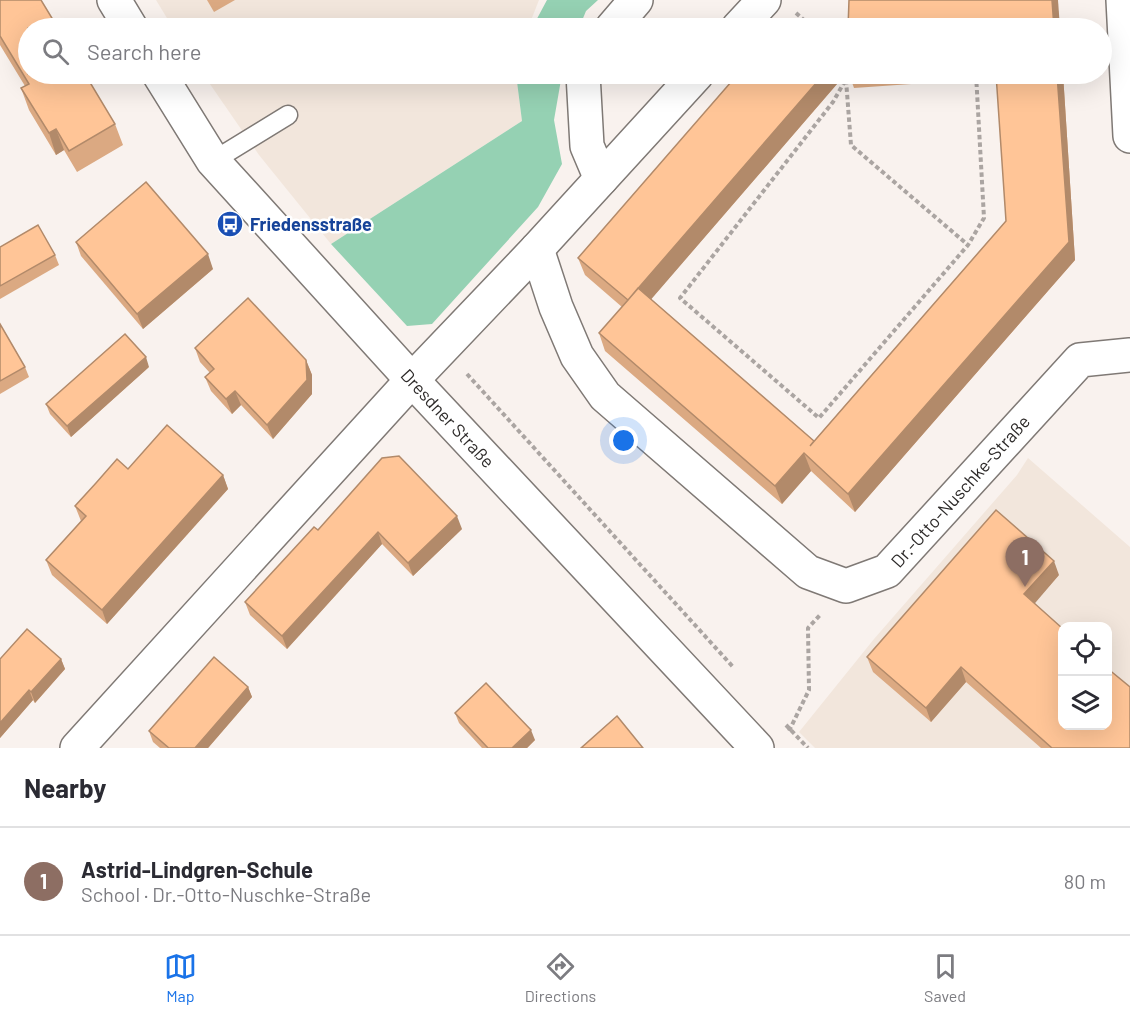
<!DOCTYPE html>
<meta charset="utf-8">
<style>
:root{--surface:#fff;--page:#f2f2f3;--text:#2b2b33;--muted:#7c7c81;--line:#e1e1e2;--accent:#1a73e8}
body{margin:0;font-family:Barlow,sans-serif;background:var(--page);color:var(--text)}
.controls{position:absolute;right:18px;bottom:18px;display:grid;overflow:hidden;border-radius:12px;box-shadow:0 6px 24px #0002}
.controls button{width:54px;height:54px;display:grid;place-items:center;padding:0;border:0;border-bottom:2px solid var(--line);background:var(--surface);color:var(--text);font:30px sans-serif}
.you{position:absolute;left:624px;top:441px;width:21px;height:21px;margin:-15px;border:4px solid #fff;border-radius:50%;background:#1a73e8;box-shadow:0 0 0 9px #1a73e833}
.badge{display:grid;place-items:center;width:39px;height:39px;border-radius:50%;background:var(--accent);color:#fff;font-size:20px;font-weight:700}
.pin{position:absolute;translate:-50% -50px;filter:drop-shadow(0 2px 3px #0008)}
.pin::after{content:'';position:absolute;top:32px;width:21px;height:18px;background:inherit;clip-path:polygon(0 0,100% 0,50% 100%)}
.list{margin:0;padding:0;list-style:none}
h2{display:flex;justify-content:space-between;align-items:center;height:78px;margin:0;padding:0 24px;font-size:26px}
h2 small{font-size:20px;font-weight:400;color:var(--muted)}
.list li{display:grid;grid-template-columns:39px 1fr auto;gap:18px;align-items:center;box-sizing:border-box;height:108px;padding:0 24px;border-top:2px solid var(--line)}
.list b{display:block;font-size:22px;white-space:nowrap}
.list p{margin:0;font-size:20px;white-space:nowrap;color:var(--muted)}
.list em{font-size:20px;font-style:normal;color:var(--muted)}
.icon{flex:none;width:33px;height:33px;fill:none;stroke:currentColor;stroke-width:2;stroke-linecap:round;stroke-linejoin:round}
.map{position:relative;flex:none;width:1130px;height:748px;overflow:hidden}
.search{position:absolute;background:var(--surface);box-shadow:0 6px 24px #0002;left:18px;right:18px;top:18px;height:66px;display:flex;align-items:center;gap:15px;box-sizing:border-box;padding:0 21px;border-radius:33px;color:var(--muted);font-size:22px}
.sheet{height:186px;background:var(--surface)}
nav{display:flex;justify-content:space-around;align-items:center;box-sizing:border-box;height:84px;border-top:2px solid var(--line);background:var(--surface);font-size:16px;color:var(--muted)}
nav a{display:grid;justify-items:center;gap:3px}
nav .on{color:var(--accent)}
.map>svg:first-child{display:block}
</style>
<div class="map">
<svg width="1130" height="748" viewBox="0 0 1130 748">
<rect width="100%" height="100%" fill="#f9f2ee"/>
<g fill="#f2e6dc" fill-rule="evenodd">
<path d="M156,0H539L528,28H173Z"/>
<path d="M203,74H516L522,121L331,244L259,155Z"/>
<path d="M1028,458L1130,547V748H815L799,732L874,639L1017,475ZM1062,626H1108V726H1062Z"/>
</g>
<g fill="#95d1b3">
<path d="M547,0H598L586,11L579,28H532Z"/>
<path d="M516,74H562L554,120L562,164L538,207L432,324L407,326L331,244L522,121Z"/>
</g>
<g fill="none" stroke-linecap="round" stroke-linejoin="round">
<defs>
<path id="lane" d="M213,161L288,115"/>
<g id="street">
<path d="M1123,0L1130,136"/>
<path d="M612,28L636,0"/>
<path d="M738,28L764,0"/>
<path d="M583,74L587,146L601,179"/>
<path d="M537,249L697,74"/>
<path d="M77,748L412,380L537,249L556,307L577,356L605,396L808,572L846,586L887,571L1080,360L1130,355"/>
</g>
<g id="secondary">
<path d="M114,0L131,28"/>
<path d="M159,74L213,161L412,380L757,748"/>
</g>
</defs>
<use href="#lane" stroke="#7f7975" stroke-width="21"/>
<use href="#street" stroke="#7f7975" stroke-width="36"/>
<use href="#secondary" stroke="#7f7975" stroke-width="36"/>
<g stroke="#aba5a2" stroke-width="4" stroke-dasharray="4.5 3" stroke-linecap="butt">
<path d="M796,13L813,28"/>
<path d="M844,74L846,79L833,102L680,298L819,418L968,245L984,218L976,74"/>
<path d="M846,80L851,145L968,245"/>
<path d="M467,374L734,668"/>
<path d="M786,725L808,748"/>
<path d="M789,731L809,690L808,628L821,614"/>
</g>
<use href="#lane" stroke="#fff" stroke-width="18"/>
<use href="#street" stroke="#fff" stroke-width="33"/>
<use href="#secondary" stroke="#fff" stroke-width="33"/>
</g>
<g fill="#dba982">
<path d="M0,0L115,124L123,145L77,172L64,150L56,155L29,110L21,88L25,86L0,45Z"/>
<path d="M207,0H235L214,12Z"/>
<path d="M738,74H833L837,84L651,299L814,441L1006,221L997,78L854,88L849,74H1063L1075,260L855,512L811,471L782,504L605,351L599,333L622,307L585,275L578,258Z"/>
<path d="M76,242L213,269L143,329L81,256Z"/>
<path d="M0,247L55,255L59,265L0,299Z"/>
<path d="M0,324L25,367L29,377L0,394Z"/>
<path d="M195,348L306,360L312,375V394L273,439L241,405L232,414L211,391L205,377L210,373L200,362Z"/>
<path d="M149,367L71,437L50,414L46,404Z"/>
<path d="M128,469L223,475L228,489L107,624L52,575L46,560L81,521L75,506Z"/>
<path d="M462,529L413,576L382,544L287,649L250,615L245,602L318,530Z"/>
<path d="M1059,575L1034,603L1130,748H1041L966,682L931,722L873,672L867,657Z"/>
<path d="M0,659H61L65,669L35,703L33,700L0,738Z"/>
<path d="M248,687L252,697L208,748H160L153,742L149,731Z"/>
<path d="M455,713L535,740L527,748H482L459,723Z"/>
</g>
<g fill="#b28a6a">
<path d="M1052,0H1058L1060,28H1054Z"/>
<path d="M824,74H833L837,84L635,318L628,300Z"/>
<path d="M1057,74H1063L1075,260L855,512L848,494L1069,242Z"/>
<path d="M56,129L64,150L56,155L49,133Z"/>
<path d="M208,254L213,269L143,329L137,314Z"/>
<path d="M146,357L149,367L71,437L67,426Z"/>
<path d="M306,360L312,375V394L273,439L267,425Z"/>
<path d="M235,391L241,405L232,414L226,399Z"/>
<path d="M804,453L811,471L782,504L775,486Z"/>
<path d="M223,475L228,489L107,624L102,610Z"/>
<path d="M457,516L462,529L413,576L408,563Z"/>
<path d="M378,532L382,544L287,649L282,636Z"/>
<path d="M1054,561L1059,575L1030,609L1024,594Z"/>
<path d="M61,659L65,669L35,703L31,692Z"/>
<path d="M961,667L966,682L931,722L926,708Z"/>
<path d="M248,687L252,697L208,748H195Z"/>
<path d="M29,690L33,700L0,738V723Z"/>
<path d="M531,730L535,740L527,748H512Z"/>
</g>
<g fill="#ffc597" stroke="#b28a6a" stroke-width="1.5">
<path d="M0,0H41L58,28H28V74H85L115,124L69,151L56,129L49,133L21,88L29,84L0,36Z"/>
<path d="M849,0H1052L1054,28H848Z"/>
<path d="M781,24L786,28H777Z"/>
<path d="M738,74H824L628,300L638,288L814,441L810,446L1006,221L996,74H1057L1069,242L848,494L804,453L775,486L599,333L628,300L578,258Z"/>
<path d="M146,182L208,254L137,314L76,242Z"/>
<path d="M38,225L55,255L0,286V247Z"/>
<path d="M248,298L306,360L307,380L267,425L235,391L226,399L205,377L214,369L195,348Z"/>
<path d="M0,324L25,367L0,381Z"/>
<path d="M125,334L146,357L67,426L46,404Z"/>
<path d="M167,425L223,475L102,610L46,560L86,516L75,506L96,483L117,459L128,469Z"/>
<path d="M399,456L457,516L408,563L378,532L282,636L245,602L314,527L318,530L382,458Z"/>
<path d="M996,510L1054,561L1024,594L1062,628V726H1107V668L1130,687V748H1052L961,667L926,708L867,657Z"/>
<path d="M27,629L61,659L31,692L29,690L0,723V659Z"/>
<path d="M214,657L248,687L195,748H169L149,731Z"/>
<path d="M486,683L531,730L512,748H488L455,713Z"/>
<path d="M617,716L643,748H581Z"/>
</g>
<defs>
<symbol id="bus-disc" viewBox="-11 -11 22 22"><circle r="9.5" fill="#1a4fb4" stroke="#fff"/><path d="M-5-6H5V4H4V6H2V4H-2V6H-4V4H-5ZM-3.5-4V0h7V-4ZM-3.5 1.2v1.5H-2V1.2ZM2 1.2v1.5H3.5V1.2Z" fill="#fff"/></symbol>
</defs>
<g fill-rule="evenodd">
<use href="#bus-disc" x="215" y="209" width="30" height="30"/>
</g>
<g text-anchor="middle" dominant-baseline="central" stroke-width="5" stroke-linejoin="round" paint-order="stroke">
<g font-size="18" font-weight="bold" fill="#164399" stroke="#fff" text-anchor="start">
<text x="250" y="224">Friedensstraße</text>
</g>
<g font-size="18" fill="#2d2a29" stroke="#fff">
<text transform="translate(448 418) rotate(47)">Dresdner Straße</text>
<text transform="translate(960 491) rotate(-48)">Dr.-Otto-Nuschke-Straße</text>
</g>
</g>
</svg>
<div class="controls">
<button><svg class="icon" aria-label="locate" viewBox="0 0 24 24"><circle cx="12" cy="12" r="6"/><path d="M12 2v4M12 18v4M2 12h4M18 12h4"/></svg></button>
<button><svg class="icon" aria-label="layers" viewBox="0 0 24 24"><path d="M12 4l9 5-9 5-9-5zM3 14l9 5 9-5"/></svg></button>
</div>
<div class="you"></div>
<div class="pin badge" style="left:1025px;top:587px;background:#8d6e63">1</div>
<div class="search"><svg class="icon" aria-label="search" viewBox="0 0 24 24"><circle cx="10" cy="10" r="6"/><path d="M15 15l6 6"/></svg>Search here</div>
</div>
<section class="sheet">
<h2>Nearby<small></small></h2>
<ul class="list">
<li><span class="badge" style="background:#8d6e63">1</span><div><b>Astrid-Lindgren-Schule</b><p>School · Dr.-Otto-Nuschke-Straße</p></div><em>80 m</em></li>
</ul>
</section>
<nav>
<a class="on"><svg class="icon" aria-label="map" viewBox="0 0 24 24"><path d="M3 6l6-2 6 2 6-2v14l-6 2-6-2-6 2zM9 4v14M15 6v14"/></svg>Map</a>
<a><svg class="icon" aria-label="directions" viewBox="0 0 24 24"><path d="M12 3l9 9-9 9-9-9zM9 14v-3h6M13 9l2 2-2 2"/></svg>Directions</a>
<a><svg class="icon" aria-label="saved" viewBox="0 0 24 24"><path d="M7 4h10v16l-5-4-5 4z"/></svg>Saved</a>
</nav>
